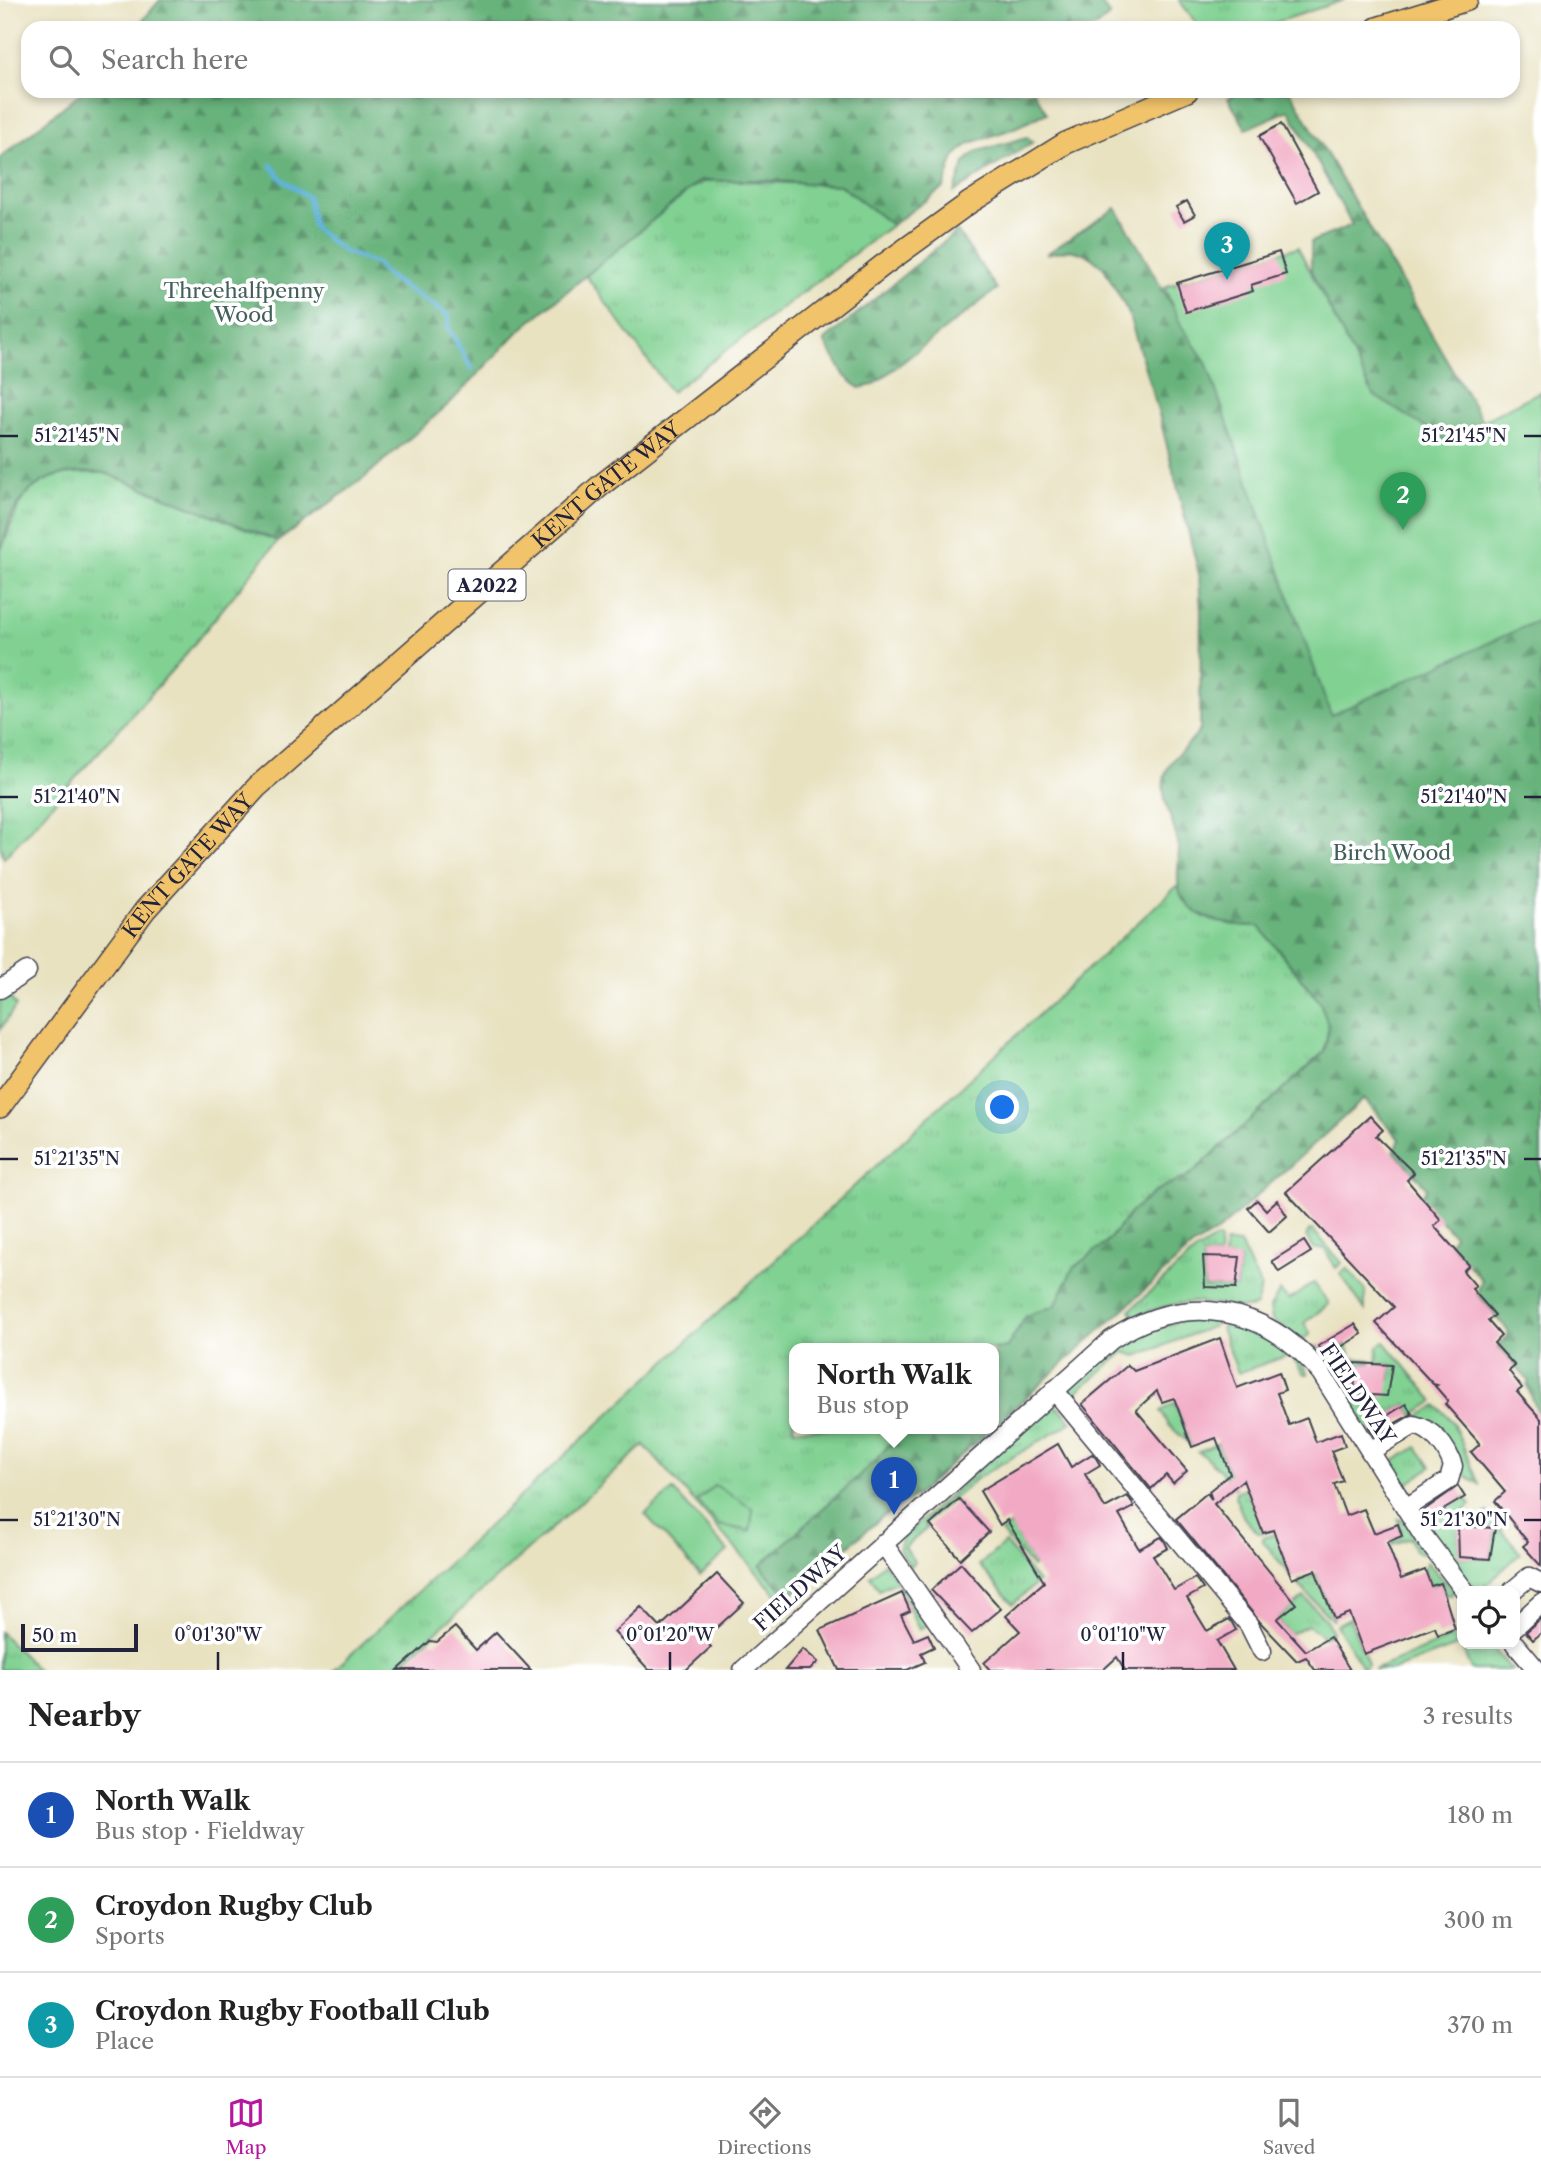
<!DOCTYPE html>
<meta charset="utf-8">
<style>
:root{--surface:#fff;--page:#f6f6f6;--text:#222;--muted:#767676;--line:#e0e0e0;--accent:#b5179e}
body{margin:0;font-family:"Libre Caslon Text",serif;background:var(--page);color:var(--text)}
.controls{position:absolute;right:21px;bottom:21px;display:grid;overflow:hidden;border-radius:14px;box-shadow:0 4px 10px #0003}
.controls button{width:63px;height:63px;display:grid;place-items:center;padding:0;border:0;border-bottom:2px solid var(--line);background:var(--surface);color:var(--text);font:35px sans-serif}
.scale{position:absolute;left:21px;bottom:18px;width:117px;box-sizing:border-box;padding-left:7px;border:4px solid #22223b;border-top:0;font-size:19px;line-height:24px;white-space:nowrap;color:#22223b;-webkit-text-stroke:5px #fff;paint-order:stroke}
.you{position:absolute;left:1003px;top:1108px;width:24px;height:24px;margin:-18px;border:5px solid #fff;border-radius:50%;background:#1a73e8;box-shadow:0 0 0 10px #1a73e833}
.badge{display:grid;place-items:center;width:46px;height:46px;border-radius:50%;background:var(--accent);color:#fff;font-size:23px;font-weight:700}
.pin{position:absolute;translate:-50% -58px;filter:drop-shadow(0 2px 4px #0008)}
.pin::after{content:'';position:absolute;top:37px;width:24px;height:21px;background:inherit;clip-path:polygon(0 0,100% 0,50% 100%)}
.popup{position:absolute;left:789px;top:1343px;width:210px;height:91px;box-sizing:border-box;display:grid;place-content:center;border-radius:14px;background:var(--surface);filter:drop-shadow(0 2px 5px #0005);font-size:23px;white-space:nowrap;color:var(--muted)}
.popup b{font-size:26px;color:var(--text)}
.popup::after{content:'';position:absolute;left:50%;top:100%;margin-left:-14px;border:14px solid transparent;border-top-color:var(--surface)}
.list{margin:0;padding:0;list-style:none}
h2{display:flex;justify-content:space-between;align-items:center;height:91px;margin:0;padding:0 28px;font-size:30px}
h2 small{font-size:23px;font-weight:400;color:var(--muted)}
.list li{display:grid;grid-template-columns:46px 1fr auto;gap:21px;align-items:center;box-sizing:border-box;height:105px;padding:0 28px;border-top:2px solid var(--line)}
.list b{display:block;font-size:26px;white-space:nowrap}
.list p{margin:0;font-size:23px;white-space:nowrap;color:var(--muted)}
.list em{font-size:23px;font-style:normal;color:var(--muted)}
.icon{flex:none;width:38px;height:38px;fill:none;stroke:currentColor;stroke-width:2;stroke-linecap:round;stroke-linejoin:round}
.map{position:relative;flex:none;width:1541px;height:1670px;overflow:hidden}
.search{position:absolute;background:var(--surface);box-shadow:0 4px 10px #0003;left:21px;right:21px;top:21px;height:77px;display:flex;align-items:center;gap:18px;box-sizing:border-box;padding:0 24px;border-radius:21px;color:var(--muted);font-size:26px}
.sheet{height:406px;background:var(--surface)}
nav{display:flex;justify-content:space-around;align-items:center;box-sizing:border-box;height:98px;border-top:2px solid var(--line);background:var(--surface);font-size:19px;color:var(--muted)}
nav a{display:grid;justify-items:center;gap:4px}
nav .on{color:var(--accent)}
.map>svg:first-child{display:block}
</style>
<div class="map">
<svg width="1541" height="1670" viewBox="0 0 1541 1670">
<defs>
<pattern id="grass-tufts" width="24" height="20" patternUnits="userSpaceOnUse" patternTransform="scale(1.75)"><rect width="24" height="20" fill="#80d192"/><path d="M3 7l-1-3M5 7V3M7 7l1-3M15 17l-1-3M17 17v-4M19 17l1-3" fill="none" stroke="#6eb37f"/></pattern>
<pattern id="forest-firs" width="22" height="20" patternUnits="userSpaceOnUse" patternTransform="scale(1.75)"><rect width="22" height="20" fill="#68b37c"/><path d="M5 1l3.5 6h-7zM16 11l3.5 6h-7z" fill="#559167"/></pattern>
</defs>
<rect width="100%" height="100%" fill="#fff"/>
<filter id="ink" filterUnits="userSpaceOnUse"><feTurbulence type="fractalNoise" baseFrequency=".0143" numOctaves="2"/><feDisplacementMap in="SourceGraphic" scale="14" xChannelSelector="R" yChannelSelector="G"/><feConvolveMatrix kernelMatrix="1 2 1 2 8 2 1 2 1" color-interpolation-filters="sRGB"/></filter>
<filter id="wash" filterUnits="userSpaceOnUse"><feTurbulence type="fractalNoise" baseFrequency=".00686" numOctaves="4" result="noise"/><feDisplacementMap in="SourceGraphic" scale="28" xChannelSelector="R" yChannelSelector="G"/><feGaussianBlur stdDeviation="1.57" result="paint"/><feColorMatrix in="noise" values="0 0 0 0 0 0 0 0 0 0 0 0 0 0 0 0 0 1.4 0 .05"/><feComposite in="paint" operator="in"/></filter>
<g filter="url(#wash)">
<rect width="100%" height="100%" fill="#e8e2c1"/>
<g fill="url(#grass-tufts)" stroke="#517a66" stroke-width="2">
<path d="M1179,0H1344L1259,28H1200Z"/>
<path d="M712,180L840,185L892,225L671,392L586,276C613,253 682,184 712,180Z"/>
<path d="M74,472L105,473L278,541L181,660L4,858L0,846V552C20,507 17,482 74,472Z"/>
<path d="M1178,885C1188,921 1227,926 1259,926L1320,1002L1329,1027L1324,1052L1190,1175L1218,1231L1193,1246L994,1426V1349H794V1429H990L916,1496L883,1516L783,1602L644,1445L394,1670H334Z"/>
<path d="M8,994L16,1006L0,1030V999Z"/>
<path d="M1310,1230H1313L1342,1263L1336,1268L1324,1248L1314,1249L1306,1236Z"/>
<path d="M1217,1238L1220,1239L1219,1256H1203L1205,1287L1236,1288L1240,1258L1224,1257L1225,1243L1240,1244L1261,1287L1256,1306C1244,1312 1210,1302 1194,1302C1173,1303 1153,1309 1134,1317L1130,1310L1196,1251Z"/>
<path d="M1347,1268L1365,1290V1310L1340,1274Z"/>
<path d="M1314,1283L1329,1304L1304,1323L1311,1334L1302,1340L1272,1320L1270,1307L1280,1291L1289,1300Z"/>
<path d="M1191,1319L1212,1320L1214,1326L1137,1356L1124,1352L1069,1398C1069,1385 1079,1380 1088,1372C1120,1343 1148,1327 1191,1319Z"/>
<path d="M1228,1322C1256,1331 1296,1346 1308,1374H1304L1292,1357L1286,1356L1238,1373L1221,1328Z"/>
<path d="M1385,1342L1434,1401L1413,1415L1406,1404L1370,1427L1378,1441H1373L1312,1348L1318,1346L1325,1357L1346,1344L1352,1358L1371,1360V1363H1354V1379L1390,1380L1392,1365L1377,1364L1378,1346Z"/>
<path d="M1175,1403L1193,1447L1169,1425L1161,1411Z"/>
<path d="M1051,1405L1060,1408L1072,1422L979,1477L924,1524L927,1528L904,1548L915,1562L910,1566L899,1549L903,1537Z"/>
<path d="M1437,1406L1453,1422L1479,1484L1460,1472L1418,1417Z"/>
<path d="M1218,1443L1235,1488H1233L1219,1469L1199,1452Z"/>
<path d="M1417,1447L1431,1467L1406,1485L1414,1495L1410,1498L1382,1453L1385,1452L1392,1462Z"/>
<path d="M1246,1488L1264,1533H1258L1244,1518L1235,1497L1236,1492Z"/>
<path d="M1465,1497L1471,1505L1454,1519L1458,1526L1459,1557L1490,1559L1495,1528L1480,1527L1481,1517L1487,1512L1521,1553L1485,1586L1489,1591H1477L1418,1512L1420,1506L1428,1519Z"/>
<path d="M1398,1519L1403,1520L1422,1549V1554L1415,1550L1410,1538L1393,1544L1392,1540L1402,1536Z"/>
<path d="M1011,1525L1034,1565L1032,1567L1001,1532Z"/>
<path d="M1275,1534L1292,1578L1263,1541V1538Z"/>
<path d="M1005,1543L1038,1582L1013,1604L979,1565Z"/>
<path d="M1427,1562L1452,1589V1595H1446L1441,1583L1424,1589L1429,1582L1424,1567Z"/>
<path d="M884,1563L898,1581L879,1590L870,1576Z"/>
<path d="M1317,1574L1334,1619L1332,1620L1299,1585V1581Z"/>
<path d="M902,1584L928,1624L927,1625L919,1629L898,1585Z"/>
<path d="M1304,1597L1326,1620L1332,1632L1324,1637L1308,1625L1290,1634L1277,1619Z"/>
<path d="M1350,1618L1368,1664L1364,1669L1336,1625Z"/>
<path d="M0,1632L38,1670H0Z"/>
<path d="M1462,1634V1644H1489L1512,1670H1471L1457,1635Z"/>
<path d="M1453,1637L1457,1646L1393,1670H1374Z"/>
</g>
<g fill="url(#forest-firs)" stroke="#456a5c" stroke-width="2">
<path d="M160,0H1098L1110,15L1095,28H136Z"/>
<path d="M83,91H1033L1047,113L1012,129L968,144L954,157L944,187L892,225L840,185L757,180L700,181L519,331L451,402L364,478L278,541L105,473C65,471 37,473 14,511C7,522 6,539 0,552V158Z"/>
<path d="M1245,91H1290L1483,422L1446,440L1373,395L1311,271V242L1352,225L1289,110L1246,129L1228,98Z"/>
<path d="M1027,137L1033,142L954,192L965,162L975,152Z"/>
<path d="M1116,208C1147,259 1173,313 1206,362L1331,715L1541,619V1419L1527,1386L1529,1381L1497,1346L1508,1336V1330L1477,1294L1482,1280L1449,1243L1454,1235L1420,1198L1427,1188L1394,1151L1400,1140L1364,1099L1218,1231L1193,1246L994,1426V1349L1007,1347L1026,1316L1055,1306L1073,1268L1106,1243L1132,1211L1157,1190L1190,1175L1324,1052L1329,1027L1320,1002L1259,926C1228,926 1181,920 1178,882C1177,868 1181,852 1177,839C1173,821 1159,795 1165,776C1170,756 1189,747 1200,730L1201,611L1199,574L1160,418L1128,312L1104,268L1086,254L1069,250L1046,254Z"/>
<path d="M957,231L997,289L873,385L859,388L845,376L824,341Z"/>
<path d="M903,1429H990L916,1496L883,1516L789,1597L760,1566L875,1461Z"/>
</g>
<g fill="#80d192" stroke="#517a66" stroke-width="2">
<path d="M1298,247L1373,395L1446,440L1541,391V619L1331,715L1206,362L1181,325L1164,287Z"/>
<path d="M715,1485L753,1509L750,1531L719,1525L697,1501Z"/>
<path d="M673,1490L728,1551L700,1575L645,1514Z"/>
</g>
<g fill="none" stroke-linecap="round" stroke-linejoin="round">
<path stroke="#61b4dd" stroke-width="4.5" d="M271,165L282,179L308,197L314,228L343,251L376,264L386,275L449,316L448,327L472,369"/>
</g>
<g id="blocks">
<g fill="#f2aac4">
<path d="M1281,124L1318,191L1297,203L1259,136Z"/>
<path d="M1187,201L1195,215L1184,221L1176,207Z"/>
<path d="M1279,252L1286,274L1251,285L1253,291L1186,312L1177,283Z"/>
<path d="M1370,1116L1383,1130L1376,1136L1414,1173L1407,1180L1441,1220L1434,1226L1469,1265L1463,1271L1476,1286L1472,1289L1495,1315L1488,1321L1501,1336L1494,1343L1515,1366L1509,1371L1522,1388L1517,1392L1541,1419V1566L1523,1546L1528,1542L1495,1501L1505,1492L1471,1452L1480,1444L1445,1404L1448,1401L1435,1386L1437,1385L1433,1384L1376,1323L1394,1307L1286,1192Z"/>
<path d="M1257,1200L1266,1210L1277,1200L1287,1216L1269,1232L1248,1208Z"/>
<path d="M1304,1241L1311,1252L1279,1272L1272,1261Z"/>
<path d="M1203,1256L1240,1257L1236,1288L1205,1287Z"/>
<path d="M1355,1324L1362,1334L1325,1357L1318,1346Z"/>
<path d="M1220,1338L1237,1388L1279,1372L1285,1390L1277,1393L1289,1425L1307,1418L1316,1442L1341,1433L1345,1446L1331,1451L1343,1481L1334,1484L1346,1516L1364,1509L1374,1533L1398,1524L1402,1536L1387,1542L1401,1579L1425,1570L1431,1586L1441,1583L1455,1629L1438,1635L1435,1627L1364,1654L1349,1613L1334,1619L1315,1570L1292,1579L1273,1530L1263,1533L1243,1480L1214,1504L1296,1604L1277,1619L1306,1651L1330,1637L1350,1670H1315L1306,1657L1297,1661L1260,1622L1176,1519L1207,1493L1212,1500L1209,1491L1230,1474L1216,1438L1192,1447L1174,1398L1162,1402L1157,1391L1136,1410L1187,1471L1173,1483L1166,1475L1151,1489L1082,1404L1128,1365L1134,1371Z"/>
<path d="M1354,1363L1392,1365L1387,1396L1355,1394Z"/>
<path d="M1406,1404L1412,1414L1374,1435L1369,1427Z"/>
<path d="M1058,1444L1071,1467L1092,1454L1096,1458L1100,1465L1085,1474L1105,1508L1127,1496L1130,1499L1134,1507L1119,1515L1139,1549L1161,1537L1164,1540L1168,1548L1153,1556L1174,1590L1195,1578L1198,1582L1203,1589L1187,1598L1207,1631L1229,1619L1231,1621L1236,1630L1217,1641L1234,1670H1125L1117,1657L1103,1670H990L984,1663L1020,1631L1006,1616L1044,1582L1007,1520L1000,1525L980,1491Z"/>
<path d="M1458,1486L1465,1497L1428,1519L1423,1511Z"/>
<path d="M959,1499L989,1532L960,1559L930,1525Z"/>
<path d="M1458,1526L1495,1528L1490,1559L1459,1557Z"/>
<path d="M961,1563L1001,1609L972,1633L931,1590Z"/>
<path d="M717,1574L744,1603L704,1639L711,1647L686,1670H649L614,1632L641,1607L660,1627Z"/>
<path d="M902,1593L910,1611L901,1615L914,1640L928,1634L934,1647L921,1653L925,1662L907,1670H839L820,1630Z"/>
<path d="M1541,1618V1633L1533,1640L1526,1632Z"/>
<path d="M455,1627L476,1650L496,1632L531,1670H398L430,1641L437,1642Z"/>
<path d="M803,1649L818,1662L810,1670H785Z"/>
</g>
</g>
</g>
<g filter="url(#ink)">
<use href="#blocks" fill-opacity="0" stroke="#403f4f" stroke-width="2"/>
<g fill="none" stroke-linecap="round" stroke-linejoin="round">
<defs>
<g id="minor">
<path d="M0,989L27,971"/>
<path d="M1054,1390L1249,1625L1262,1651"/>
<path d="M1370,1451L1414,1425C1433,1429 1447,1447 1453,1466L1449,1480L1406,1508"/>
<path d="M883,1543L971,1670"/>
<path d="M1512,1591L1529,1577L1541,1583"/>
<path d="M1515,1627L1541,1603"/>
<path d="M1515,1644L1537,1670"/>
<path d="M743,1670L1111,1340C1184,1291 1266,1305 1321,1373L1422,1534L1465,1591"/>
</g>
<g id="major">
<path d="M1377,28L1467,0"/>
<path id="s1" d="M0,1107L145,910L257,787L600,486L882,266L969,203L1066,143L1187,91"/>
</g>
</defs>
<use href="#minor" stroke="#403f4f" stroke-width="21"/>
<use href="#major" stroke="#403f4f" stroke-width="24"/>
<use href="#minor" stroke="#fff" stroke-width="18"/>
<use href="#major" stroke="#f1c36a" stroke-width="21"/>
</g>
</g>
<path fill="none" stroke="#22223b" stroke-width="2.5" d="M0,436H18M1524,436H1541M0,797H18M1524,797H1541M0,1159H18M1524,1159H1541M0,1520H18M1524,1520H1541M218,1652V1670M670,1652V1670M1123,1652V1670"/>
<g text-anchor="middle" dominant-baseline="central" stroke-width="7" stroke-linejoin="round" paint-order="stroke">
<rect fill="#fff" stroke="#646476" stroke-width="2" x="448.5" y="569.5" width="77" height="31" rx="5"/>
<g font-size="19" font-weight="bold" fill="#22223b">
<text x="487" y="585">A2022</text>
</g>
<g font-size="21" fill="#435f59" stroke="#fff">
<text x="244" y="290">Threehalfpenny<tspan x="244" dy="24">Wood</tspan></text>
<text x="1392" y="852">Birch Wood</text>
</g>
<g font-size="21" fill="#22223b" stroke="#fff">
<text stroke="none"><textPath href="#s1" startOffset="873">KENT GATE WAY</textPath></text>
<text stroke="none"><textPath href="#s1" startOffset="306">KENT GATE WAY</textPath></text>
<text transform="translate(1358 1394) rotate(56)">FIELDWAY</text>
<text transform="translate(800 1588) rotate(-42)">FIELDWAY</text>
</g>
</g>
<g font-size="18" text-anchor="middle" fill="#22223b" stroke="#fff" stroke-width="7" stroke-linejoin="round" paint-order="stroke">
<text x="77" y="442">51°21'45"N</text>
<text x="1464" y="442">51°21'45"N</text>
<text x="77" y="803">51°21'40"N</text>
<text x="1464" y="803">51°21'40"N</text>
<text x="77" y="1165">51°21'35"N</text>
<text x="1464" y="1165">51°21'35"N</text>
<text x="77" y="1526">51°21'30"N</text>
<text x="1464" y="1526">51°21'30"N</text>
<text x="218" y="1641">0°01'30"W</text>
<text x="670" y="1641">0°01'20"W</text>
<text x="1123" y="1641">0°01'10"W</text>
</g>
</svg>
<div class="controls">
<button><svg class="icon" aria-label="locate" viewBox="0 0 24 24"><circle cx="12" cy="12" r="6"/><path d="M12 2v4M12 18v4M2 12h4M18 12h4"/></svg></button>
</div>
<div class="scale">50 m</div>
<div class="you"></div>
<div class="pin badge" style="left:894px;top:1515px;background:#1a4fb4">1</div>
<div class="popup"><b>North Walk</b>Bus stop</div>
<div class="pin badge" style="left:1403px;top:530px;background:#2e9e5b">2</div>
<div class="pin badge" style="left:1227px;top:280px;background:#0f9aa8">3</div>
<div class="search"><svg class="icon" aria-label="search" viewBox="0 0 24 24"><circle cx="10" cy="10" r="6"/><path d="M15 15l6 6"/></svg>Search here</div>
</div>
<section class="sheet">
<h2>Nearby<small>3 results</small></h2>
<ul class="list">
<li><span class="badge" style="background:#1a4fb4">1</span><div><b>North Walk</b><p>Bus stop · Fieldway</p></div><em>180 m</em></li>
<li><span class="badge" style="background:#2e9e5b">2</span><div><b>Croydon Rugby Club</b><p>Sports</p></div><em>300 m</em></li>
<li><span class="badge" style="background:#0f9aa8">3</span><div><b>Croydon Rugby Football Club</b><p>Place</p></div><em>370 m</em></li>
</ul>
</section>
<nav>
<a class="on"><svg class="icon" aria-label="map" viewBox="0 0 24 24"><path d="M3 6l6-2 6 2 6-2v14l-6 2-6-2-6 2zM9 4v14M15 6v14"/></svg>Map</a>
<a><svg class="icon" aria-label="directions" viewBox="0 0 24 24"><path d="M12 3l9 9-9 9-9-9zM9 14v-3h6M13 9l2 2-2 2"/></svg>Directions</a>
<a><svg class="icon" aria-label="saved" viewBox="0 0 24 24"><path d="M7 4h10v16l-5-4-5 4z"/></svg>Saved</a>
</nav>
